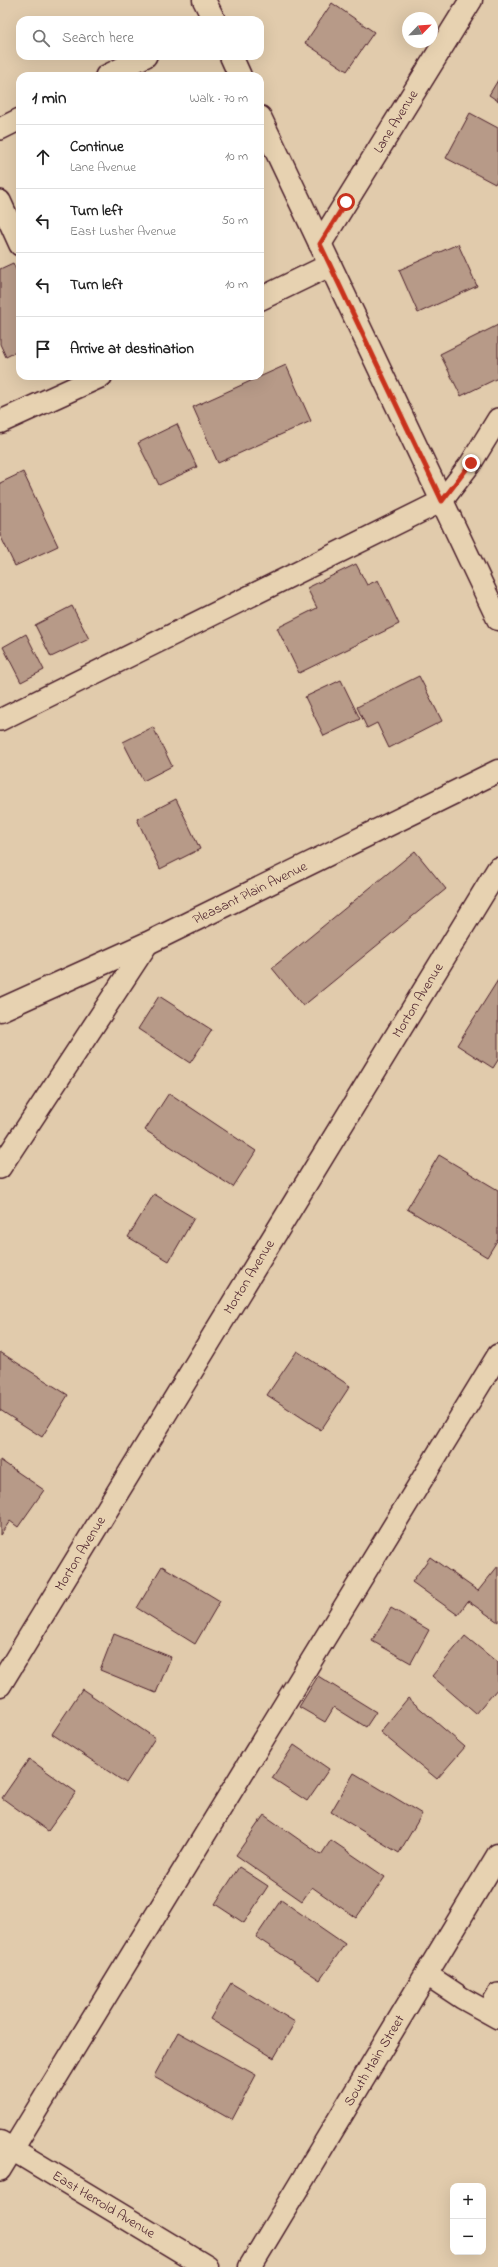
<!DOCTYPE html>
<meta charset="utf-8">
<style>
:root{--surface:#fff;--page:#f2f2f2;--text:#222;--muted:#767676;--line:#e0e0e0}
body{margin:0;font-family:"Indie Flower",sans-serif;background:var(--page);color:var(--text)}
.controls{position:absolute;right:12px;bottom:12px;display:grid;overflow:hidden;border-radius:8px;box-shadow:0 4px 16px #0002}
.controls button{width:36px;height:36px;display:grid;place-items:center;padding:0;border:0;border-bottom:1px solid var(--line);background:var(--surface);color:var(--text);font:20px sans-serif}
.compass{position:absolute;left:402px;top:12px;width:36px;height:36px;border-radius:50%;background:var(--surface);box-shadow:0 4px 16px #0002;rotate:65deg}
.stop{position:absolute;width:12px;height:12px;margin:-9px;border:3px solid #c8321e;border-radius:50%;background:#fff}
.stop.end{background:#c8321e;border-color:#fff;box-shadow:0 1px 4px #0008}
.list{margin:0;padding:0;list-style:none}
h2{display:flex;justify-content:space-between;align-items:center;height:52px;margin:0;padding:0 16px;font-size:17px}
h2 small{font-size:13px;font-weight:400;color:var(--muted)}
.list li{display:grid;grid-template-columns:26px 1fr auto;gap:12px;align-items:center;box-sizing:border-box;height:64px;padding:0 16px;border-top:1px solid var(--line)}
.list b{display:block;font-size:15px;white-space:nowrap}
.list p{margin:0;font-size:13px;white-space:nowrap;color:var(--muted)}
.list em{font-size:13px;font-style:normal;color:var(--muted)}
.icon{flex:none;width:22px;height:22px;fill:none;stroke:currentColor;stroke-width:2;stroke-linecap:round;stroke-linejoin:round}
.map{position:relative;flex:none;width:498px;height:2267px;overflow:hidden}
.search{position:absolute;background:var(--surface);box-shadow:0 4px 16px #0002;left:16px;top:16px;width:248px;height:44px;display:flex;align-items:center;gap:10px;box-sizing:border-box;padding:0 14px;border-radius:12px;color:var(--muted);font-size:15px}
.panel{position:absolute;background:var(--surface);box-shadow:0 4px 16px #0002;left:16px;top:72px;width:248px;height:308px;border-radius:12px}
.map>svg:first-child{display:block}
</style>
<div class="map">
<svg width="498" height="2267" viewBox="0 0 498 2267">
<rect width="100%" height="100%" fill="#e1cbac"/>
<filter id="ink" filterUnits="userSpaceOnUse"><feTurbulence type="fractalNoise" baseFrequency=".025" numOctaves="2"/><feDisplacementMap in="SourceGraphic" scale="8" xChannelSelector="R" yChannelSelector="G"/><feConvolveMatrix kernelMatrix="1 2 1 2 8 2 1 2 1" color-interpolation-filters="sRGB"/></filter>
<g filter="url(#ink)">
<g fill="#b79a88" stroke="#4a1f2b">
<path d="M332,3L374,32L347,71L305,43Z"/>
<path d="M498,80V101L489,95Z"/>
<path d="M470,113L498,128V178L495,184L446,158Z"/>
<path d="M458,244L477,286L418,313L399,270Z"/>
<path d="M13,263L20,278V350L6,357L0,344V269Z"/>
<path d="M498,325V378L461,396L440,354Z"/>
<path d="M286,365L311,421L218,463L193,407Z"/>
<path d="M177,424L197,467L159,485L138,443Z"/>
<path d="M23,472L58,546L15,566L0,535V483Z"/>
<path d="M356,564L367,585L378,580L399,624L299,673L277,628L317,608L307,588Z"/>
<path d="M72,606L89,639L51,657L35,625Z"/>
<path d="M26,634L44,670L21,682L3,647Z"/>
<path d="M419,676L442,721L389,748L377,723L367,728L357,707Z"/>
<path d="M341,680L360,719L324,736L305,697Z"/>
<path d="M153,727L172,766L143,781L123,742Z"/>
<path d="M176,799L200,849L160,869L137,819Z"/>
<path d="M415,851L446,889L303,1006L272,968Z"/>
<path d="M498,980V1060L493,1068L457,1045Z"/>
<path d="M159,996L212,1030L190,1063L138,1029Z"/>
<path d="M169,1093L256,1151L233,1187L145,1130Z"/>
<path d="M439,1155L498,1190V1239L487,1257L407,1209Z"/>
<path d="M154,1194L194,1218L169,1261L128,1237Z"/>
<path d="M297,1351L350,1386L321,1430L267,1395Z"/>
<path d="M0,1352L68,1395L42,1437L0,1410Z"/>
<path d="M0,1460L44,1490L18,1527L10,1521L0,1535Z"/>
<path d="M430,1557L478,1591L498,1566V1622L468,1601L458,1615L412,1582Z"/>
<path d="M162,1566L220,1601L195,1644L137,1608Z"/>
<path d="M391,1608L429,1630L411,1663L372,1641Z"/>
<path d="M114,1634L171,1657L156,1693L100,1670Z"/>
<path d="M465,1636L498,1663V1688L476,1714L432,1676Z"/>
<path d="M318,1676L376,1712L366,1727L334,1707L325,1722L299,1707Z"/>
<path d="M82,1689L155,1738L126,1783L52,1734Z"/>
<path d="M408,1698L465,1747L437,1779L380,1732Z"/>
<path d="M294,1745L329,1769L307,1801L272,1778Z"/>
<path d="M29,1759L76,1792L48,1831L2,1798Z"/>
<path d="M354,1773L422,1814L399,1853L331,1812Z"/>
<path d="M264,1815L321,1855L331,1840L385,1877L356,1918L312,1887L302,1901L236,1855Z"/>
<path d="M239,1867L268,1886L244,1923L215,1904Z"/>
<path d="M281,1900L345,1944L320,1980L256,1937Z"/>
<path d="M231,1983L295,2022L274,2058L210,2019Z"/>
<path d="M178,2032L256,2075L232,2120L154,2076Z"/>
</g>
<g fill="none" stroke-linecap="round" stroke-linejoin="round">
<defs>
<g id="lane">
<path d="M106,76L146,56"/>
<path d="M0,129L20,119"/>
<path d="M0,201L20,245"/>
<path d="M0,720L442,501L471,463L498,419"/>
<path d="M0,1168L148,943"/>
<path d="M426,1974L462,1998L498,2018"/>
<path d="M488,2011L498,1994"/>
<path d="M0,2170L498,1355"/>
</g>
<g id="street">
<path id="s1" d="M320,244L471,0"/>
<path d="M260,299L330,265"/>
<path d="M0,422L101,376"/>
<path id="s2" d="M0,1685L498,869"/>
<path id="s3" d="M0,2142L207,2267"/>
</g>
<g id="secondary">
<path id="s4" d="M0,1010L148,943L498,771"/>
</g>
<g id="primary">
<path d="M204,0L214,20"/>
<path d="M231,56L240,76"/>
<path d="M260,117L498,619"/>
<path id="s5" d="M250,2267L498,1855"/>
</g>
</defs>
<use href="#lane" stroke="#4a1f2b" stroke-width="24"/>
<use href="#street" stroke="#4a1f2b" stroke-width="25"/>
<use href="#secondary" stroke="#4a1f2b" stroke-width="25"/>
<use href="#primary" stroke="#4a1f2b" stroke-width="25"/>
<use href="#lane" stroke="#e7d2b1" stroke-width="21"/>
<use href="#street" stroke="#e7d2b1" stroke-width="22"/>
<use href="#secondary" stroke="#e7d2b1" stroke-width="22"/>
<use href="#primary" stroke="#e7d2b1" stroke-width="22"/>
</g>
</g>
<g fill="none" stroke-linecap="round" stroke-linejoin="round" filter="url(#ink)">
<path stroke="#c8321e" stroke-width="5" d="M346,202L320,244L442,501L471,463"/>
</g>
<g text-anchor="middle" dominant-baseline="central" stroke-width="3.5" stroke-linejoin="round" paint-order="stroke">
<g font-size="14" fill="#4a1f2b" stroke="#e7d2b1">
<text stroke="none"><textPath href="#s1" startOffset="144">Lane Avenue</textPath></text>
<text stroke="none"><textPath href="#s4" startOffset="276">Pleasant Plain Avenue</textPath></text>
<text stroke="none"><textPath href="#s2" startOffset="802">Morton Avenue</textPath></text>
<text stroke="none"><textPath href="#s2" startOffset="478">Morton Avenue</textPath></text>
<text stroke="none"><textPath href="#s2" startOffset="154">Morton Avenue</textPath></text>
<text stroke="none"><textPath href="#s5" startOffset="241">South Main Street</textPath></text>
<text stroke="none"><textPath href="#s3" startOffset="121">East Herrold Avenue</textPath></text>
</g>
</g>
</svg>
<div class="controls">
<button>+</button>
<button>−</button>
</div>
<svg class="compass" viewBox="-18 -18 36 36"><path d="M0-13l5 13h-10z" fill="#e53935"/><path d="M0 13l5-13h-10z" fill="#767676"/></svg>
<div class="stop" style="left:346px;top:202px"></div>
<div class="stop end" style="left:471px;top:463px"></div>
<div class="search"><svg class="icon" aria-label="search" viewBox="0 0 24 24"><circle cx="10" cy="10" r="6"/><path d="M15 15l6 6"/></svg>Search here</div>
<section class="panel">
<h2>1 min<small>Walk · 70 m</small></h2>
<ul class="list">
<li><svg class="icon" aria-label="ahead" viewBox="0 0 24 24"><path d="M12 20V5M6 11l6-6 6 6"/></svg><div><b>Continue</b><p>Lane Avenue</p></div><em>10 m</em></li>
<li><svg class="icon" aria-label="left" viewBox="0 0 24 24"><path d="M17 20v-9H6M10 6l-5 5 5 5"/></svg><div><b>Turn left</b><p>East Lusher Avenue</p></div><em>50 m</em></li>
<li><svg class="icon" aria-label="left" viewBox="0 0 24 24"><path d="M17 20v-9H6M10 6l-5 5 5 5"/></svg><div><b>Turn left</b></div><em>10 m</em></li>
<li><svg class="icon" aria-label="arrive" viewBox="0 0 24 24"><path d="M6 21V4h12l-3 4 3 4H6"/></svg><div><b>Arrive at destination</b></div></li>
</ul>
</section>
</div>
